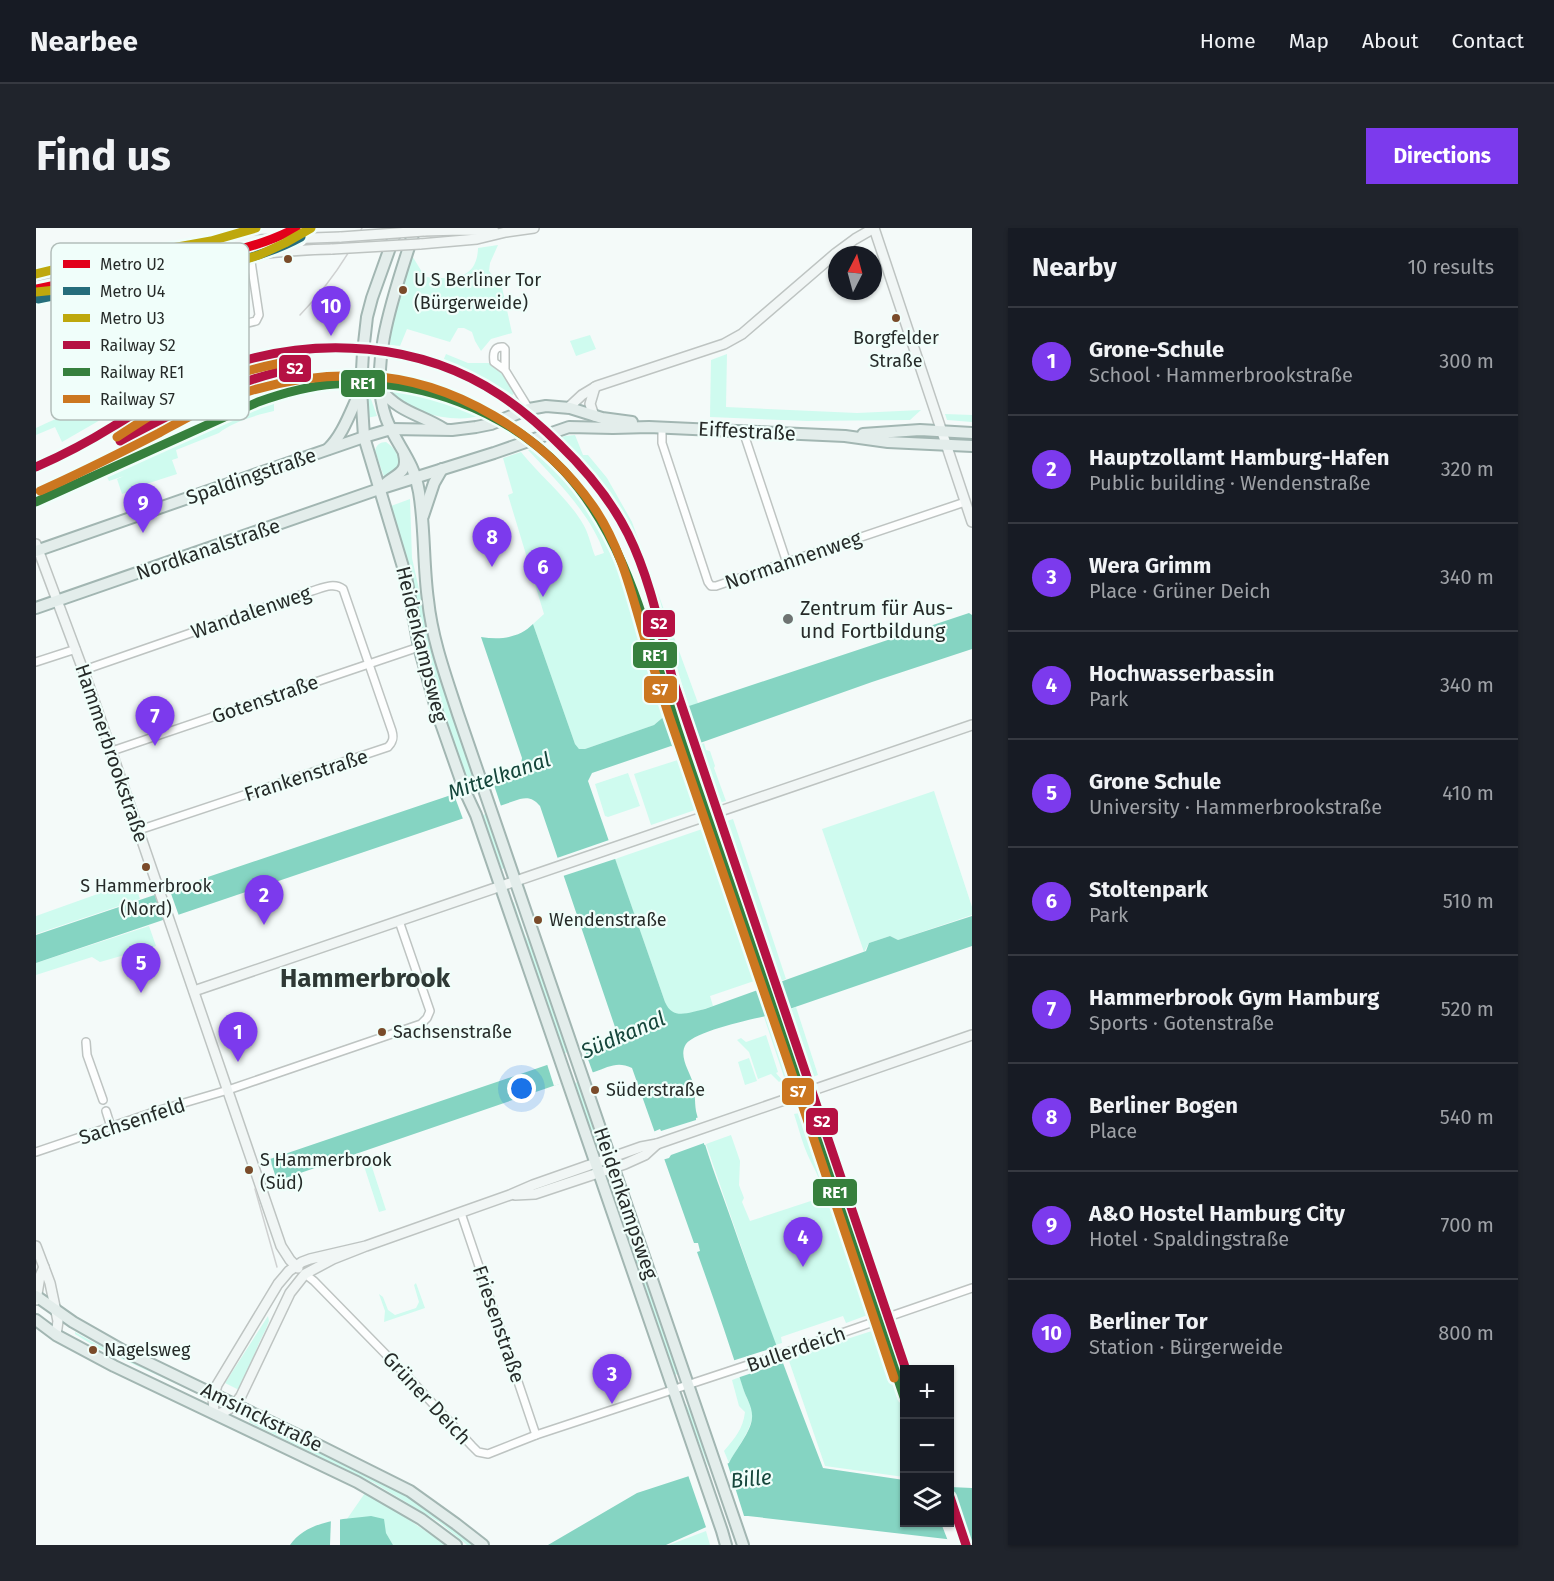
<!DOCTYPE html>
<meta charset="utf-8">
<style>
:root{--surface:#171b24;--page:#20242c;--text:#f1f3f6;--muted:#9ea1a6;--line:#363941;--accent:#7c3aed}
body{margin:0;font-family:"Fira Sans",sans-serif;background:var(--page);color:var(--text)}
.controls{position:absolute;right:18px;bottom:18px;display:grid;overflow:hidden;border-radius:0px;box-shadow:0 2px 4px #0004}
.controls button{width:54px;height:54px;display:grid;place-items:center;padding:0;border:0;border-bottom:2px solid var(--line);background:var(--surface);color:var(--text);font:30px sans-serif}
.compass{position:absolute;left:792px;top:18px;width:54px;height:54px;border-radius:50%;background:var(--surface);box-shadow:0 2px 4px #0004;rotate:6deg}
.you{position:absolute;left:486px;top:861px;width:21px;height:21px;margin:-15px;border:4px solid #fff;border-radius:50%;background:#1a73e8;box-shadow:0 0 0 9px #1a73e833}
.badge{display:grid;place-items:center;width:39px;height:39px;border-radius:50%;background:var(--accent);color:#fff;font-size:20px;font-weight:700}
.pin{position:absolute;translate:-50% -50px;filter:drop-shadow(0 2px 3px #0008)}
.pin::after{content:'';position:absolute;top:32px;width:21px;height:18px;background:inherit;clip-path:polygon(0 0,100% 0,50% 100%)}
.list{margin:0;padding:0;list-style:none}
h2{display:flex;justify-content:space-between;align-items:center;height:78px;margin:0;padding:0 24px;font-size:26px}
h2 small{font-size:20px;font-weight:400;color:var(--muted)}
.list li{display:grid;grid-template-columns:39px 1fr auto;gap:18px;align-items:center;box-sizing:border-box;height:108px;padding:0 24px;border-top:2px solid var(--line)}
.list b{display:block;font-size:22px;white-space:nowrap}
.list p{margin:0;font-size:20px;white-space:nowrap;color:var(--muted)}
.list em{font-size:20px;font-style:normal;color:var(--muted)}
.icon{flex:none;width:33px;height:33px;fill:none;stroke:currentColor;stroke-width:2;stroke-linecap:round;stroke-linejoin:round}
.map{position:relative;flex:none;width:936px;height:1317px;overflow:hidden;border-radius:0px}
header{display:flex;align-items:center;gap:36px;box-sizing:border-box;height:84px;padding:0 30px;background:var(--surface);border-bottom:2px solid var(--line)}
header strong{font-size:28px}
nav{display:flex;gap:33px;margin-inline-start:auto;font-size:21px}
.intro{display:flex;align-items:center;justify-content:space-between;box-sizing:border-box;height:144px;padding:0 36px}
h1{margin:0;font-size:42px}
.button{padding:15px 27px;border-radius:0px;background:var(--accent);color:#fff;font-size:21px;font-weight:700}
main{display:flex;gap:36px;padding:0 36px}
aside{flex:1;background:var(--surface);border-radius:0px;box-shadow:0 2px 4px #0004}
.map>svg:first-child{display:block}
</style>
<header>
<strong>Nearbee</strong>
<nav><a>Home</a><a>Map</a><a>About</a><a>Contact</a></nav>
</header>
<div class="intro"><h1>Find us</h1><a class="button">Directions</a></div>
<main>
<div class="map">
<svg width="936" height="1317" viewBox="0 0 936 1317">
<rect width="100%" height="100%" fill="#f4faf9"/>
<g fill="#cffbef">
<path d="M252,15V17L188,25L160,31L94,38L112,33Z"/>
<path d="M462,17L454,35L453,43L458,49L464,50L476,105L455,111L445,123L439,113L436,104L428,100H422L414,114L371,101L364,118L354,117L355,102L375,26L389,49C406,50 431,54 439,35C441,31 442,24 442,20Z"/>
<path d="M554,107L560,121L540,128L534,113Z"/>
<path d="M410,126L432,135H453L469,147L479,164L475,169L432,145L407,133Z"/>
<path d="M691,126L690,179L821,185L885,182L874,192L771,193L674,189L675,132Z"/>
<path d="M335,158V171L341,188L330,190L333,159Z"/>
<path d="M355,161C386,165 415,173 442,188C420,196 363,184 355,161Z"/>
<path d="M83,168L85,180L26,214L19,199L0,207V200C27,187 54,177 83,168Z"/>
<path d="M238,173V183C223,186 194,195 183,205L140,222L142,230L136,232L141,246L107,257V259L86,266L81,251L88,248L73,253L71,249C127,225 181,194 238,173Z"/>
<path d="M909,186L936,187V194L911,192Z"/>
<path d="M539,207L547,227H552L571,250L596,294L662,475L653,479C632,412 616,342 581,281C565,255 543,233 523,210L529,208Z"/>
<path d="M350,214C365,224 369,242 348,249L339,223C340,217 344,214 350,214Z"/>
<path d="M497,221C518,241 539,262 557,285C574,309 584,337 594,365C606,400 618,435 629,471H628L632,485L618,497L549,521H543L539,516L497,396L508,386L472,267L477,265L467,230L485,224C505,249 531,269 547,296C553,306 555,318 559,328L568,325C555,286 519,251 492,222Z"/>
<path d="M374,271L376,330L394,410L409,463L440,556L432,557L402,467L388,420L379,365L372,335L355,278Z"/>
<path d="M668,515L670,522L674,523L679,538L678,540L690,573L683,575L664,517Z"/>
<path d="M648,530L665,580L615,597L598,546Z"/>
<path d="M592,545L604,578L572,589L569,588L559,556Z"/>
<path d="M898,563L936,679V687L862,712L854,708L833,715L828,724L786,601Z"/>
<path d="M450,586L469,640L466,641L446,587Z"/>
<path d="M697,591L750,751L742,754L688,594Z"/>
<path d="M672,599L724,751L674,768L677,778C669,781 646,789 638,786C633,784 631,779 629,774L579,631Z"/>
<path d="M98,653L104,671L0,706V688Z"/>
<path d="M474,674H478L489,707L497,721L533,824L525,826Z"/>
<path d="M113,698L120,718L64,734L56,729L0,747V735Z"/>
<path d="M760,779L782,847L774,850L752,782Z"/>
<path d="M736,787L759,855L751,858L728,789Z"/>
<path d="M730,807L742,844L740,845L746,852L743,854L735,846L722,851L713,824L701,812L705,810L710,814Z"/>
<path d="M713,830L721,853L709,857L702,834Z"/>
<path d="M543,854L564,917L560,918L538,855Z"/>
<path d="M769,884L837,1085L810,1095L807,1088L745,1109L746,1115L739,1117L670,916L695,907L704,933L703,957L708,970L706,974L714,993L787,969C786,954 780,944 774,932C767,918 763,901 758,886Z"/>
<path d="M335,936L350,982L343,984L328,938Z"/>
<path d="M574,955L588,994L594,1005L643,1145L639,1147L629,1119L617,1097L570,956Z"/>
<path d="M380,1055L389,1080L348,1094L349,1083L343,1066L347,1069L352,1082L359,1087L380,1080L383,1074L378,1057Z"/>
<path d="M232,1088L233,1093L230,1101L223,1115L210,1148L203,1162L189,1155Z"/>
<path d="M842,1101L868,1182V1249L789,1238L752,1130Z"/>
<path d="M39,1104L62,1117L89,1128L173,1169V1171L60,1119L39,1106Z"/>
<path d="M704,1149C706,1155 707,1162 710,1168C711,1172 715,1177 716,1181C720,1197 700,1221 693,1235L688,1223C699,1210 707,1201 709,1184L703,1178L696,1152Z"/>
<path d="M648,1176H650L659,1193L674,1237L672,1238Z"/>
<path d="M215,1190L338,1248L391,1281L438,1317H431L403,1294L338,1255L213,1194Z"/>
<path d="M329,1265L360,1283L410,1317H357L350,1305L348,1298L311,1291Z"/>
<path d="M670,1303L674,1317H633Z"/>
</g>
<g fill="#85d4c2">
<path d="M933,385L936,387V421L836,454L664,515L647,521L635,518L556,545L552,553L629,774C637,793 653,784 669,781L830,723L833,715L854,708L862,712L936,688V718L736,787C719,790 660,803 650,816C642,828 654,844 657,855C660,866 658,877 661,887C669,922 683,957 695,991C724,1075 755,1157 787,1240L868,1252V1294H914V1259L936,1260V1314L712,1288H695L630,1317H512L601,1265L693,1235C700,1221 715,1204 716,1190C717,1179 710,1170 707,1160C693,1114 677,1069 661,1024L664,1023L662,1015H658L596,840C581,833 573,839 558,844L241,953L234,931L511,837L550,825V823C563,818 576,817 580,802L504,578C498,571 493,569 484,571L0,735V707L418,566L479,543L485,536L486,530L445,409C465,412 483,410 497,396L539,516L543,521H549L618,497L632,485Z"/>
<path d="M335,1288L348,1291L350,1305L357,1317H254C271,1292 308,1291 335,1288Z"/>
</g>
<g fill="#f4faf9">
<path d="M456,551L465,578L427,591L417,564Z"/>
<path d="M576,611L582,630L527,648L521,630Z"/>
<path d="M133,660L143,688L128,693L118,665Z"/>
<path d="M742,752L753,785L737,790L726,757Z"/>
<path d="M549,823L557,845L518,858L511,836Z"/>
<path d="M664,889L672,915L668,917V915L635,927L633,930L626,932L617,904L624,901L625,903L660,892V890Z"/>
<path d="M743,1118L749,1134L701,1150L696,1133Z"/>
<path d="M691,1234L709,1291H696L671,1302L652,1247Z"/>
<path d="M914,1259L933,1316L912,1313L905,1295L914,1294Z"/>
<path d="M304,1289V1317H294L295,1290Z"/>
</g>
<g fill="none" stroke-linecap="round" stroke-linejoin="round">
<defs>
<g id="street">
<path d="M260,0L262,10L265,14"/>
<path d="M251,21C261,17 273,14 271,0"/>
<path d="M94,120L101,112L173,100H191L220,93L223,87L214,27"/>
<path d="M469,142V121L467,119C457,118 457,127 458,134L469,142L493,181"/>
<path d="M626,199V215L672,354L675,358H680L929,274"/>
<path d="M707,203L751,335"/>
<path d="M0,434L40,421"/>
<path d="M48,442L276,363C286,360 298,354 307,361L356,503C358,510 357,514 352,519L103,602"/>
<path d="M76,523L383,419"/>
<path d="M50,814L51,827L67,872"/>
<path d="M70,883L75,899"/>
<path d="M0,924L124,882L192,862L385,796L391,790L394,783L363,693"/>
<path d="M425,985L500,1207"/>
<path d="M269,1046L278,1053L373,1150L436,1218L442,1224L452,1226L500,1207L748,1125L936,1060"/>
</g>
<g id="secondary">
<path d="M838,0L936,294"/>
<path d="M388,3L426,2L458,3"/>
<path d="M384,16L441,11L470,4L498,0"/>
<path d="M0,46L44,37L102,28L216,12L305,9"/>
<path d="M0,58C40,48 82,45 123,39C180,31 238,22 296,21"/>
<path d="M532,180L546,167L561,158L688,116L706,106L800,25L819,11L838,0"/>
<path d="M558,188L554,176L559,159"/>
<path d="M0,316L53,458L245,1018L254,1032L262,1040"/>
<path d="M158,763C418,675 677,586 936,497"/>
<path d="M479,967L499,966L589,936L609,927L621,916"/>
<path d="M0,1018L14,1055L22,1093L20,1107"/>
<path d="M330,1018L274,1031L266,1034L253,1043L242,1056L181,1157C177,1167 176,1176 179,1186C191,1185 198,1178 205,1168L254,1065L269,1046L297,1031L330,1018L474,967L497,957L605,919L621,916L936,807"/>
<path d="M0,1072L4,1048L8,1039"/>
</g>
<g id="primary">
<path d="M361,0L336,70L331,89L327,124L325,161L328,209L370,349L383,419L401,484L428,561L440,587L686,1303L690,1317"/>
<path d="M379,0C363,53 330,135 350,190C360,217 378,232 383,264C389,299 387,336 392,372C396,411 410,449 422,486L707,1317"/>
<path d="M344,161C364,185 384,186 408,201"/>
<path d="M827,206L884,202L936,205"/>
<path d="M292,221C307,207 315,182 324,164"/>
<path d="M348,257C359,246 373,246 368,226"/>
<path d="M387,288L398,255L406,241"/>
<path d="M0,323L212,249L328,209L355,201L416,202L440,199L455,196L493,181L510,178L534,180L566,190L596,194"/>
<path d="M0,380L343,261L458,225L533,199L577,200L613,199L809,208L852,214L936,218"/>
<path d="M0,1068L37,1094L88,1123L276,1214L374,1263L420,1296L447,1317"/>
<path d="M0,1092L20,1107L78,1138L321,1254L385,1291L420,1317"/>
</g>
</defs>
<use href="#street" stroke="#bec4c2" stroke-width="10"/>
<use href="#secondary" stroke="#bec4c2" stroke-width="12"/>
<use href="#primary" stroke="#a2b6b2" stroke-width="14"/>
<use href="#street" stroke="#fdfefe" stroke-width="7"/>
<use href="#secondary" stroke="#f1f6f5" stroke-width="9"/>
<use href="#primary" stroke="#e3edeb" stroke-width="10"/>
<g stroke="#cfd1d1" stroke-width="1.5">
<path d="M264,87C289,61 310,32 326,0"/>
<path d="M219,961L241,1039"/>
</g>
<defs>
<g id="secondary-bridge">
<path d="M305,9L388,3"/>
<path d="M296,21L384,16"/>
</g>
</defs>
<use href="#secondary-bridge" stroke="#bec4c2" stroke-width="12" stroke-linecap="butt"/>
<use href="#secondary-bridge" stroke="#f1f6f5" stroke-width="9"/>
<defs>
<g id="rail-1">
<path d="M84,213C147,180 198,151 269,138"/>
<path d="M0,239C27,227 52,214 76,199C114,176 151,151 193,137C282,108 384,114 464,167C485,181 505,198 523,216C550,242 575,272 592,306C614,350 624,401 636,449L870,1142"/>
<path d="M914,1269L930,1317"/>
</g>
<path id="rail-2" d="M0,274L222,174C247,165 273,158 299,156C382,149 471,182 528,243C585,305 606,386 630,464C639,496 650,527 661,559C731,762 800,965 868,1169"/>
<g id="rail-3">
<path d="M81,209C113,188 145,167 181,153C208,142 237,136 266,131"/>
<path d="M4,263C45,245 84,225 123,205C143,194 164,182 185,173C231,155 280,146 329,148C417,151 507,207 557,278C584,317 595,363 608,408C618,442 629,477 641,511C715,723 787,937 858,1150"/>
</g>
</defs>
<use href="#rail-1" stroke="#f0fefa" stroke-width="14"/>
<use href="#rail-2" stroke="#f0fefa" stroke-width="14"/>
<use href="#rail-3" stroke="#f0fefa" stroke-width="14"/>
<use href="#rail-1" stroke="#b51143" stroke-width="9"/>
<use href="#rail-2" stroke="#36803d" stroke-width="9"/>
<use href="#rail-3" stroke="#cc7720" stroke-width="9"/>
<defs>
<path id="metro-1" d="M0,61C32,55 63,47 95,42C148,32 212,26 260,0"/>
<path id="metro-2" d="M2,71C34,65 65,57 97,52C151,43 216,36 265,9"/>
<g id="metro-3">
<path d="M0,46L24,40L175,13L220,0"/>
<path d="M0,64L117,52L171,43L223,27L249,15L275,0"/>
</g>
</defs>
<use href="#metro-1" stroke="#f0fefa" stroke-width="14"/>
<use href="#metro-2" stroke="#f0fefa" stroke-width="14"/>
<use href="#metro-3" stroke="#f0fefa" stroke-width="14"/>
<use href="#metro-1" stroke="#e2001a" stroke-width="9"/>
<use href="#metro-2" stroke="#256d7b" stroke-width="9"/>
<use href="#metro-3" stroke="#bea80c" stroke-width="9"/>
</g>
<g fill="#7a4b2a" stroke="#f0fefa" stroke-width="2">
<circle cx="252" cy="31" r="5"/>
<circle cx="367" cy="62" r="5"/>
<circle cx="860" cy="90" r="5"/>
<circle cx="110" cy="639" r="5"/>
<circle cx="502" cy="692" r="5"/>
<circle cx="346" cy="804" r="5"/>
<circle cx="559" cy="862" r="5"/>
<circle cx="213" cy="942" r="5"/>
<circle cx="57" cy="1122" r="5"/>
</g>
<circle fill="#6e7372" stroke="#f0fefa" stroke-width="2" cx="752" cy="391" r="6"/>
<g text-anchor="middle" dominant-baseline="central" stroke-width="4.5" stroke-linejoin="round" paint-order="stroke">
<g font-size="18" fill="#262b29" stroke="#f0fefa" text-anchor="start">
<text x="378" y="52">U S Berliner Tor<tspan x="378" dy="23">(Bürgerweide)</tspan></text>
<text x="860" y="110" text-anchor="middle">Borgfelder<tspan x="860" dy="23">Straße</tspan></text>
<text x="110" y="658" text-anchor="middle">S Hammerbrook<tspan x="110" dy="23">(Nord)</tspan></text>
<text x="513" y="692">Wendenstraße</text>
<text x="357" y="804">Sachsenstraße</text>
<text x="570" y="862">Süderstraße</text>
<text x="224" y="932">S Hammerbrook<tspan x="224" dy="23">(Süd)</tspan></text>
<text x="68" y="1122">Nagelsweg</text>
</g>
<g font-size="20" fill="#262b29" stroke="#f0fefa">
<text transform="translate(711 203) rotate(3)">Eiffestraße</text>
<text transform="translate(215 248) rotate(-19)">Spaldingstraße</text>
<text transform="translate(172 321) rotate(-19)">Nordkanalstraße</text>
<text transform="translate(757 332) rotate(-19)">Normannenweg</text>
<text transform="translate(215 384) rotate(-19)">Wandalenweg</text>
<text transform="translate(386 416) rotate(76)">Heidenkampsweg</text>
<text transform="translate(229 471) rotate(-19)">Gotenstraße</text>
<text transform="translate(76 525) rotate(71)">Hammerbrookstraße</text>
<text transform="translate(270 547) rotate(-18)">Frankenstraße</text>
<text transform="translate(96 893) rotate(-18)">Sachsenfeld</text>
<text transform="translate(590 975) rotate(71)">Heidenkampsweg</text>
<text transform="translate(463 1096) rotate(71)">Friesenstraße</text>
<text transform="translate(760 1121) rotate(-19)">Bullerdeich</text>
<text transform="translate(391 1170) rotate(47)">Grüner Deich</text>
<text transform="translate(226 1189) rotate(26)">Amsinckstraße</text>
</g>
<g font-size="20" fill="#262b29" stroke="#f0fefa" text-anchor="start">
<text x="764" y="380">Zentrum für Aus-<tspan x="764" dy="23">und Fortbildung</tspan></text>
</g>
<g font-size="21" font-style="italic" fill="#15463b" stroke="#f0fefa">
<text transform="translate(463 548) rotate(-19)">Mittelkanal</text>
<text transform="translate(587 807) rotate(-23)">Südkanal</text>
<text transform="translate(715 1251) rotate(-6)">Bille</text>
</g>
<g font-size="26" font-weight="bold" fill="#2e3935" stroke="#f0fefa">
<text x="329" y="750">Hammerbrook</text>
</g>
</g>
<rect x="15" y="15" width="198" height="177" rx="9" fill="#f0fefa" stroke="#b3bfbb" stroke-width="1.5"/>
<rect x="27" y="32" width="27" height="8" fill="#e2001a"/>
<rect x="27" y="59" width="27" height="8" fill="#256d7b"/>
<rect x="27" y="86" width="27" height="8" fill="#bea80c"/>
<rect x="27" y="113" width="27" height="8" fill="#b51143"/>
<rect x="27" y="140" width="27" height="8" fill="#36803d"/>
<rect x="27" y="167" width="27" height="8" fill="#cc7720"/>
<g font-size="16" fill="#262b29">
<text x="64" y="42">Metro U2</text>
<text x="64" y="69">Metro U4</text>
<text x="64" y="96">Metro U3</text>
<text x="64" y="123">Railway S2</text>
<text x="64" y="150">Railway RE1</text>
<text x="64" y="177">Railway S7</text>
</g>
<g stroke="#f0fefa" stroke-width="2">
<rect x="242" y="126" width="34" height="29" rx="6" fill="#b51143"/>
<rect x="304" y="141" width="46" height="29" rx="6" fill="#36803d"/>
<rect x="606" y="381" width="34" height="29" rx="6" fill="#b51143"/>
<rect x="596" y="413" width="46" height="28" rx="6" fill="#36803d"/>
<rect x="607" y="447" width="35" height="29" rx="6" fill="#cc7720"/>
<rect x="745" y="849" width="34" height="29" rx="6" fill="#cc7720"/>
<rect x="769" y="879" width="34" height="29" rx="6" fill="#b51143"/>
<rect x="776" y="950" width="46" height="29" rx="6" fill="#36803d"/>
</g>
<g font-size="16" text-anchor="middle" font-weight="bold" fill="#fff">
<text x="259" y="146">S2</text>
<text x="327" y="161">RE1</text>
<text x="623" y="401">S2</text>
<text x="619" y="433">RE1</text>
<text x="624" y="467">S7</text>
<text x="762" y="869">S7</text>
<text x="786" y="899">S2</text>
<text x="799" y="970">RE1</text>
</g>
</svg>
<div class="controls">
<button>+</button>
<button>−</button>
<button><svg class="icon" aria-label="layers" viewBox="0 0 24 24"><path d="M12 4l9 5-9 5-9-5zM3 14l9 5 9-5"/></svg></button>
</div>
<svg class="compass" viewBox="-18 -18 36 36"><path d="M0-13l5 13h-10z" fill="#e53935"/><path d="M0 13l5-13h-10z" fill="#9ea1a6"/></svg>
<div class="you"></div>
<div class="pin badge" style="left:202px;top:834px">1</div>
<div class="pin badge" style="left:228px;top:697px">2</div>
<div class="pin badge" style="left:576px;top:1176px">3</div>
<div class="pin badge" style="left:767px;top:1039px">4</div>
<div class="pin badge" style="left:105px;top:765px">5</div>
<div class="pin badge" style="left:507px;top:369px">6</div>
<div class="pin badge" style="left:119px;top:518px">7</div>
<div class="pin badge" style="left:456px;top:339px">8</div>
<div class="pin badge" style="left:107px;top:305px">9</div>
<div class="pin badge" style="left:295px;top:108px">10</div>
</div>
<aside>
<h2>Nearby<small>10 results</small></h2>
<ul class="list">
<li><span class="badge">1</span><div><b>Grone-Schule</b><p>School · Hammerbrookstraße</p></div><em>300 m</em></li>
<li><span class="badge">2</span><div><b>Hauptzollamt Hamburg-Hafen</b><p>Public building · Wendenstraße</p></div><em>320 m</em></li>
<li><span class="badge">3</span><div><b>Wera Grimm</b><p>Place · Grüner Deich</p></div><em>340 m</em></li>
<li><span class="badge">4</span><div><b>Hochwasserbassin</b><p>Park</p></div><em>340 m</em></li>
<li><span class="badge">5</span><div><b>Grone Schule</b><p>University · Hammerbrookstraße</p></div><em>410 m</em></li>
<li><span class="badge">6</span><div><b>Stoltenpark</b><p>Park</p></div><em>510 m</em></li>
<li><span class="badge">7</span><div><b>Hammerbrook Gym Hamburg</b><p>Sports · Gotenstraße</p></div><em>520 m</em></li>
<li><span class="badge">8</span><div><b>Berliner Bogen</b><p>Place</p></div><em>540 m</em></li>
<li><span class="badge">9</span><div><b>A&amp;O Hostel Hamburg City</b><p>Hotel · Spaldingstraße</p></div><em>700 m</em></li>
<li><span class="badge">10</span><div><b>Berliner Tor</b><p>Station · Bürgerweide</p></div><em>800 m</em></li>
</ul>
</aside>
</main>
